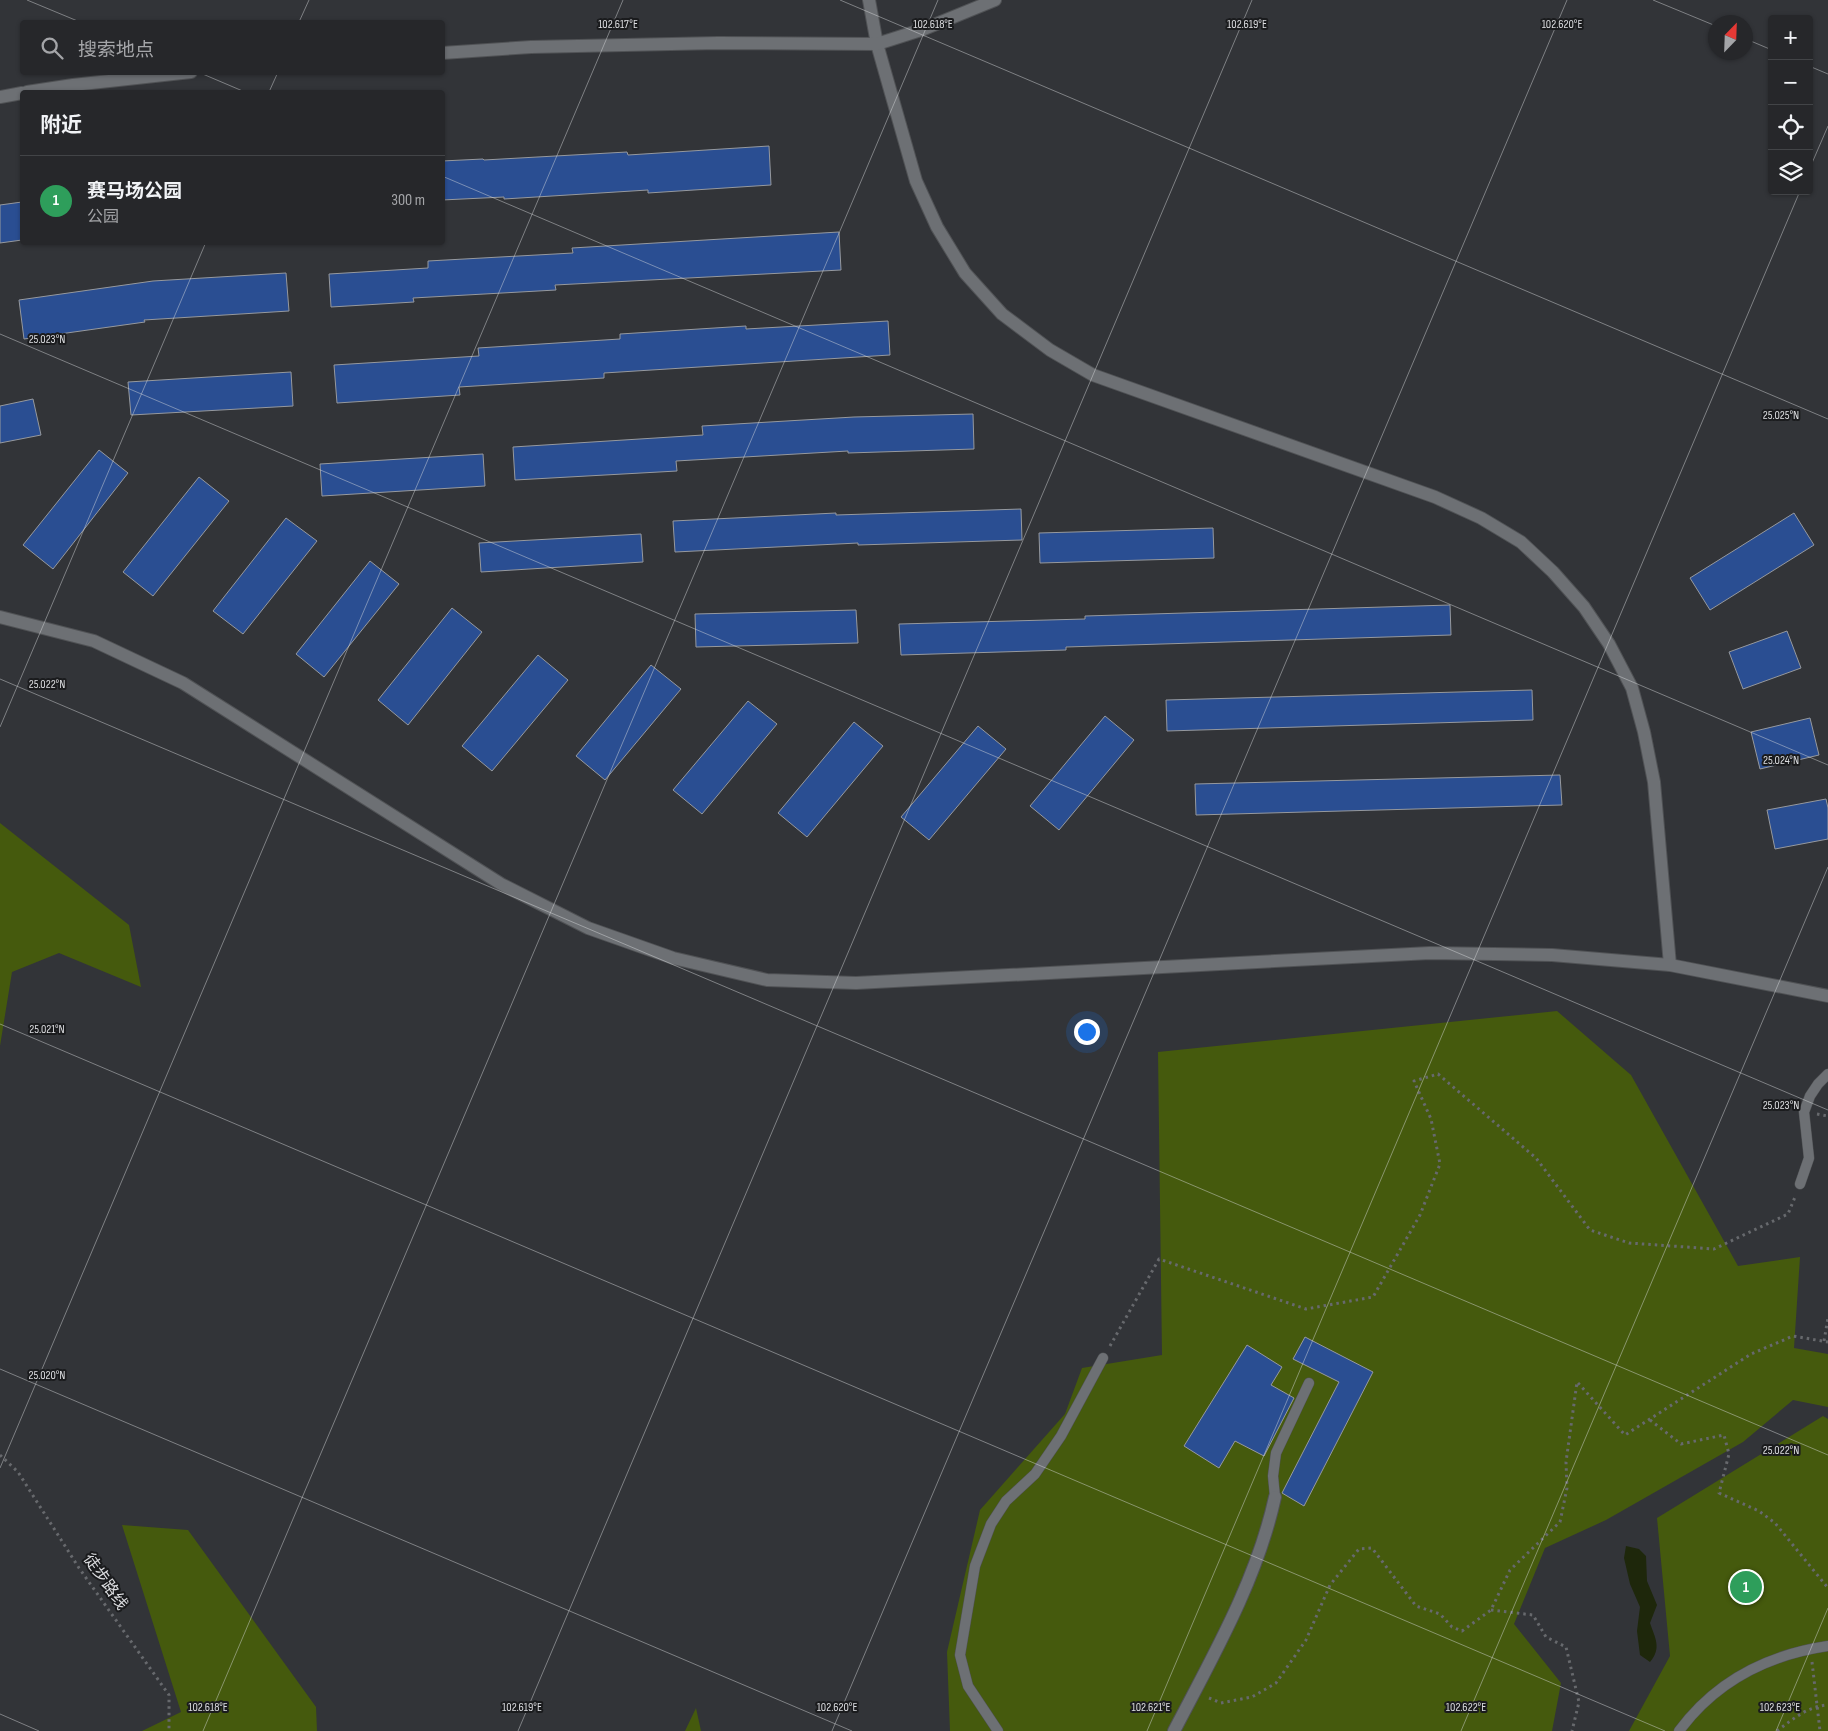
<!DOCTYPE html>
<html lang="zh">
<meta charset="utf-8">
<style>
:root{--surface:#26272a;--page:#2e2f32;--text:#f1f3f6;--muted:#a4a5a8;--line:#424447;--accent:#9fca2d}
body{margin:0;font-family:"Sofia Sans Condensed","Noto Sans SC",sans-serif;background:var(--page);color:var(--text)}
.controls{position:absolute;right:15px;top:15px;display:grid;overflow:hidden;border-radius:5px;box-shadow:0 1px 4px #0004}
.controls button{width:45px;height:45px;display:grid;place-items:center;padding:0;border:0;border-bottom:1px solid var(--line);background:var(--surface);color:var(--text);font:25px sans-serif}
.compass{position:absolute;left:1708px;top:15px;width:45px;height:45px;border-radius:50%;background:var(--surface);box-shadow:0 1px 4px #0004;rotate:23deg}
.you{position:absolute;left:1086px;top:1031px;width:18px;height:18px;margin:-12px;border:4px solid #fff;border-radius:50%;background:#1a73e8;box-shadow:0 0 0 8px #1a73e833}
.badge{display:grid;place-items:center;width:32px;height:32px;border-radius:50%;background:var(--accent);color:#fff;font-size:16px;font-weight:700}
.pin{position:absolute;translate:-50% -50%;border:2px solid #fff;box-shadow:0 1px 5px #0006}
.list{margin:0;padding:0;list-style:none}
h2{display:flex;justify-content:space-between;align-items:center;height:65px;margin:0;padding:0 20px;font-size:21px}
h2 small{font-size:16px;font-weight:400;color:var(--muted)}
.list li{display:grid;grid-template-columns:32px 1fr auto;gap:15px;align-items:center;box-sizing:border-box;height:90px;padding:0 20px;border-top:1px solid var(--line)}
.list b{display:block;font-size:19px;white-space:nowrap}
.list p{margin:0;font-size:16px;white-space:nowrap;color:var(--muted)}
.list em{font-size:16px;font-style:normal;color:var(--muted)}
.icon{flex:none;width:28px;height:28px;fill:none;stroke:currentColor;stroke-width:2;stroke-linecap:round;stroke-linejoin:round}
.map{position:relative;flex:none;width:1828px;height:1731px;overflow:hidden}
.search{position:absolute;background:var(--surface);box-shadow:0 1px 4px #0004;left:20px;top:20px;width:425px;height:55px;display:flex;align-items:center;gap:12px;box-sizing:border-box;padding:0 18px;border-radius:5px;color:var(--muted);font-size:19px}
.panel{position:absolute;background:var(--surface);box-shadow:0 1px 4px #0004;left:20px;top:90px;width:425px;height:155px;border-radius:5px}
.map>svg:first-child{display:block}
</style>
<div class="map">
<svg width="1828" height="1731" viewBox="0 0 1828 1731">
<rect width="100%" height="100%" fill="#323438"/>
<g fill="#455a0d">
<path d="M0,823L129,925L141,987L59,953L12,972L0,1046Z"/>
<path d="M1557,1011L1631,1075L1738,1266L1800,1257L1794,1348L1828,1354V1407L1793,1400L1743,1442L1606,1520L1545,1548L1514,1624L1561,1683L1552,1731H950L947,1652L980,1510L1065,1414L1082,1368L1162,1355L1158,1052Z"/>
<path d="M1823,1416L1828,1419V1731H1629L1670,1656L1657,1518Z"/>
<path d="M122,1525L188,1530L316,1707L317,1731H142L181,1712Z"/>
<path d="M696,1708L701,1731H685Z"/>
</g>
<path fill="#1e270b" d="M1626,1546L1639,1549L1646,1556L1647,1581L1657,1605L1650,1623C1655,1638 1662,1648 1650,1662L1640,1655L1637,1631L1640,1607L1630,1584L1624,1558Z"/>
<g fill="#2a4e92" stroke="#96999e">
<path d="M769,146L771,185L648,193V190L504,199V197L442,200V161L483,159L484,160L627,152L628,155Z"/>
<path d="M22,202V240L0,243V205Z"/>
<path d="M839,232L841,270L555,285L556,290L413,298L414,302L331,307L329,274L428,268V261L573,253L572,248Z"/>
<path d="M286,273L289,311L144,320L145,322L24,339L19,300L153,281Z"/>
<path d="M888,321L890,355L604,373V378L459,387L460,395L337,403L334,365L479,356L478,348L620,339V334L746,326V329Z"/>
<path d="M291,372L293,406L131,415L128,382Z"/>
<path d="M33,399L41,435L0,443V406Z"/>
<path d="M973,414L974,449L848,453V451L676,461L677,471L515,480L513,447L703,435L702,426L854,417Z"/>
<path d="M99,450L128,473L53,569L23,545Z"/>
<path d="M483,454L485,486L322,496L320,464Z"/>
<path d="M199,477L229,501L153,596L123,572Z"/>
<path d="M1021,509L1022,540L858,545V543L675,552L673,521L836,513V515Z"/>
<path d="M1794,513L1814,545L1710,610L1690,578Z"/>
<path d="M286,518L317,541L243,634L213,611Z"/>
<path d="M1213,528L1214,558L1040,563L1039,533Z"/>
<path d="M641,534L643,562L481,572L479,543Z"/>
<path d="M370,561L399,584L324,677L296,654Z"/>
<path d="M1450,605L1451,635L1066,647V650L901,655L899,624L1085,619V616Z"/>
<path d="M452,608L482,632L408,725L378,700Z"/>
<path d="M856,610L858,643L696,647L695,614Z"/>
<path d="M1787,631L1801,668L1743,689L1729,652Z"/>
<path d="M538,655L568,680L492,771L462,746Z"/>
<path d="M651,665L681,689L605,780L576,756Z"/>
<path d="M1532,690L1533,720L1167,731L1166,700Z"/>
<path d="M748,701L777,724L702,814L673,790Z"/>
<path d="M1105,716L1134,740L1059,830L1030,806Z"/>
<path d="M1810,718L1819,755L1760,769L1751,732Z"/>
<path d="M854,722L883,746L807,837L778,813Z"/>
<path d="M978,726L1006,749L929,840L901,817Z"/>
<path d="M1560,775L1562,805L1196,815L1195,784Z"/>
<path d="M1826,799L1828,808V839L1775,849L1767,810Z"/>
<path d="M1305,1337L1373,1372L1304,1506L1282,1493L1339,1382L1293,1359Z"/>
<path d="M1247,1345L1282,1367L1271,1385L1294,1398L1264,1456L1235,1441L1219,1468L1184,1446Z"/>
</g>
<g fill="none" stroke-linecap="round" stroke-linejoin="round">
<defs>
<g id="service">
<path d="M1800,1184L1809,1158L1804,1112L1810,1096L1818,1084L1828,1074"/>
<path d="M1275,1497L1273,1476L1276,1453L1309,1383"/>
<path d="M998,1731L968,1686L960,1655L975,1566L991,1524L1006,1501L1035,1474L1061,1436L1103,1358"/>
<path d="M1679,1731C1716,1681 1767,1655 1828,1646"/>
</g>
<g id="minor">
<path d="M869,0L877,44L916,181L937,227L965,273L1002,314L1050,350L1093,375L1435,497L1481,518L1521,542L1553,572L1584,607L1609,644L1632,688L1644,732L1654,782L1670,965"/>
<path d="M442,53L531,47L718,43L877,44L924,29L995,0"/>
<path d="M27,92L73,85L191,72"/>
<path d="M0,97L22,93"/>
<path d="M0,617L94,641L183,683L501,884L588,928L673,958L767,980L856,983L1430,953L1552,955L1670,965L1828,996"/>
<path d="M1174,1731C1213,1656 1257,1580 1275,1497"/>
</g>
</defs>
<use href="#service" stroke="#505255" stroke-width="11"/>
<use href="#minor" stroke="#505255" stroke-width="14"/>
<g stroke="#67696d" stroke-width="3" stroke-dasharray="2.5 4" stroke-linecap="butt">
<path d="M1817,1114L1828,1116"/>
<path d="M1824,1341L1828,1318"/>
<path d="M1110,1346L1159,1259L1306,1309L1373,1297L1420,1215L1440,1164L1431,1119L1414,1081L1438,1074L1536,1158L1590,1230L1629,1243L1714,1249L1788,1214L1795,1197"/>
<path d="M1578,1383L1625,1435L1751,1354L1793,1336L1828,1342"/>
<path d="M1650,1420L1681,1444L1724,1435L1729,1454L1719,1493L1759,1511L1775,1523L1828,1588"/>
<path d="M0,1455L18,1472L79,1568L169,1695V1731"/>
<path d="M1491,1610L1533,1615L1546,1637L1566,1647L1579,1702L1572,1731"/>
<path d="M1812,1662L1820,1731"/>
<path d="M1209,1698L1221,1703L1252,1697L1276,1683L1306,1640L1330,1585L1359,1549L1372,1548L1416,1606L1440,1614L1452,1627L1462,1631L1491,1610L1510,1570L1560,1522L1567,1488L1566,1462L1577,1382"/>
<path d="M1777,1731C1793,1719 1808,1706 1828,1705"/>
</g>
<use href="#service" stroke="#6d7074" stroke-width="10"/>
<use href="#minor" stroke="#6d7074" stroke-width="12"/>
</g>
<path fill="none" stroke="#dcdde0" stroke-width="1" stroke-opacity="0.45" d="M27,0L80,22M840,0L1828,419M1653,0L1716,26M299,22L309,0M1746,39L1772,50M1809,66L1828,74M198,72L245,92M269,92L278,72M1809,170L1828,126M442,176L1828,765M0,334L1828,1110M0,679L1828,1455M0,727L206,242M0,1024L1665,1731M0,1369L852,1731M0,1468L623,0M0,1714L39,1731M203,1731L938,0M518,1731L1252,0M832,1731L1567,0M1147,1731L1800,191M1461,1731L1828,867M1776,1731L1828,1608"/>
<g text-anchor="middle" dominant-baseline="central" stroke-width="4" stroke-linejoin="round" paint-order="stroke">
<g font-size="16" fill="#dcdde0" stroke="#1a1b1d">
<text transform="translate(105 1582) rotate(55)">徒步路线</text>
</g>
</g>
<g font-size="12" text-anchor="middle" fill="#dcdde0" stroke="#1a1b1d" stroke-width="4" stroke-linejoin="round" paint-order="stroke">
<text x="618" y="28">102.617°E</text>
<text x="933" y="28">102.618°E</text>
<text x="1247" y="28">102.619°E</text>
<text x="1562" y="28">102.620°E</text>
<text x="47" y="343">25.023°N</text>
<text x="1781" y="419">25.025°N</text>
<text x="47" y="688">25.022°N</text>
<text x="1781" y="764">25.024°N</text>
<text x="47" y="1033">25.021°N</text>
<text x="1781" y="1109">25.023°N</text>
<text x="47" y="1379">25.020°N</text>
<text x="1781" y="1454">25.022°N</text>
<text x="208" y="1711">102.618°E</text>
<text x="522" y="1711">102.619°E</text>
<text x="837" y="1711">102.620°E</text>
<text x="1151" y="1711">102.621°E</text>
<text x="1466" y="1711">102.622°E</text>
<text x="1780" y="1711">102.623°E</text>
</g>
</svg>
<div class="controls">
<button>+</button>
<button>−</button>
<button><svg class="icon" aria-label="locate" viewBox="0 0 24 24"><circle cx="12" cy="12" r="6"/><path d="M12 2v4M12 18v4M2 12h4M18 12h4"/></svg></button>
<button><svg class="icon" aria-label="layers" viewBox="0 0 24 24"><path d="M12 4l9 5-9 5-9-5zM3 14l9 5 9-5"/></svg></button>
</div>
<svg class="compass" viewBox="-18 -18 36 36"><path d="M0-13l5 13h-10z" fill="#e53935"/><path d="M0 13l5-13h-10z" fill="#a4a5a8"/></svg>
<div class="you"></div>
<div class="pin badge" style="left:1746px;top:1587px;background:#2e9e5b">1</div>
<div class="search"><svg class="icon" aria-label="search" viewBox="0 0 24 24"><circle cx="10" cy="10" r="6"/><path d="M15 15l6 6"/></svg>搜索地点</div>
<section class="panel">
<h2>附近<small></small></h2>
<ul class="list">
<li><span class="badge" style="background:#2e9e5b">1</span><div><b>赛马场公园</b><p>公园</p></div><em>300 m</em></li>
</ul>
</section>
</div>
